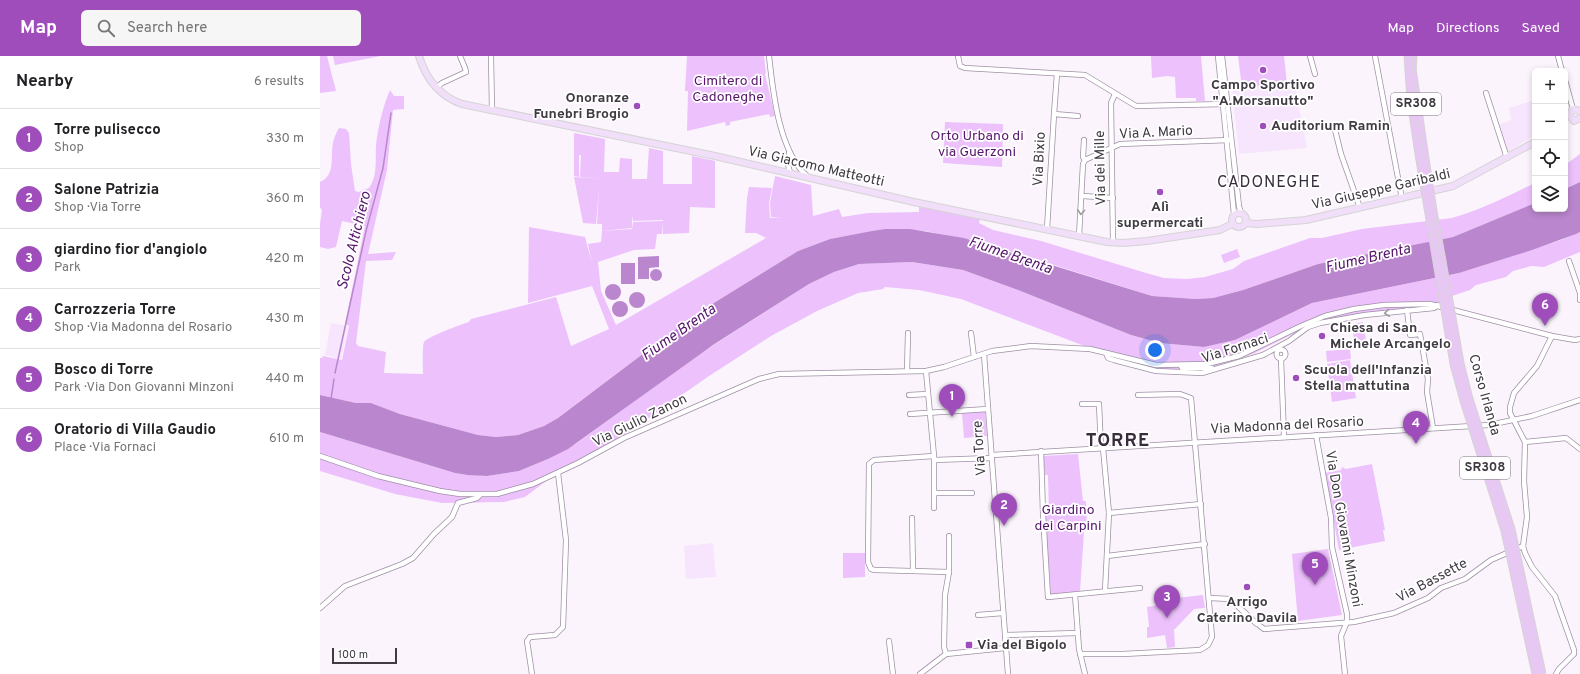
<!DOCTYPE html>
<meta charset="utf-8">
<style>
:root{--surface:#fff;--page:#f6f6f6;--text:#202124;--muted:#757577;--line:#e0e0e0;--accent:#a04dbc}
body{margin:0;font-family:Overpass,sans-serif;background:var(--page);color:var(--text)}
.controls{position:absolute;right:12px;top:12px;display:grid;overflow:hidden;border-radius:6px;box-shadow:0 2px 6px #0003}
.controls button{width:36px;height:36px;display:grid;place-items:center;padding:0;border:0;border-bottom:1px solid var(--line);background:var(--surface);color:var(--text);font:20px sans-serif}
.scale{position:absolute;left:12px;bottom:10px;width:65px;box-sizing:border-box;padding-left:4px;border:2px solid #403a42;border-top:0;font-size:11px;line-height:14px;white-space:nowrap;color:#403a42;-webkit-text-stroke:3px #fff;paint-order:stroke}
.you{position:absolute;left:835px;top:294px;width:14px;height:14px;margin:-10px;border:3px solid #fff;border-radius:50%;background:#1a73e8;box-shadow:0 0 0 6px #1a73e833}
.badge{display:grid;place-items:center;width:26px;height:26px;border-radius:50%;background:var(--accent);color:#fff;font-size:13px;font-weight:700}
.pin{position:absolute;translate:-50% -33px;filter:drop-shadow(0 1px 2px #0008)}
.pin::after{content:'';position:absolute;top:21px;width:14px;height:12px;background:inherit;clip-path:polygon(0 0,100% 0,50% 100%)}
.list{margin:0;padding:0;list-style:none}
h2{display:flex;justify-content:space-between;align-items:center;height:52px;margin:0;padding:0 16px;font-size:17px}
h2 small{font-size:13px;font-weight:400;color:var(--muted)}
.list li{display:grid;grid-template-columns:26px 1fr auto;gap:12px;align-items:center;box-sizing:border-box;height:60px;padding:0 16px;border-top:1px solid var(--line)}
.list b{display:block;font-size:15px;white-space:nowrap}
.list p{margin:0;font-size:13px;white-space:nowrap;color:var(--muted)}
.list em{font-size:13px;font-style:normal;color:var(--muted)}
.icon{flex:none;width:22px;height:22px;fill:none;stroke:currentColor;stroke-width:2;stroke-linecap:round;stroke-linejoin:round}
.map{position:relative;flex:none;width:1260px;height:618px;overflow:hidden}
header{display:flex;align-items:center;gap:24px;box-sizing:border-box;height:56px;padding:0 20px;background:var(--accent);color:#fff}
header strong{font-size:19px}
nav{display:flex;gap:22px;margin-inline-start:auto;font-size:14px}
.search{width:280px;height:36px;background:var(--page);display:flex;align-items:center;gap:10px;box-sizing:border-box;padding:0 14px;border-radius:6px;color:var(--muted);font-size:15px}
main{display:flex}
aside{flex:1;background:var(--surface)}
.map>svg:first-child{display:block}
</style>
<header>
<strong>Map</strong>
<div class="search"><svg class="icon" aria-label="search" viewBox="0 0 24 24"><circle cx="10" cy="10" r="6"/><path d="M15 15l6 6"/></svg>Search here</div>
<nav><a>Map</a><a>Directions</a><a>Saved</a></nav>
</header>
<main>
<aside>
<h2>Nearby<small>6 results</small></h2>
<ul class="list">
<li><span class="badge">1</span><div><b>Torre pulisecco</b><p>Shop</p></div><em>330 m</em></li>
<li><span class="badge">2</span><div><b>Salone Patrizia</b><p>Shop · Via Torre</p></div><em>360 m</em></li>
<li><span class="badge">3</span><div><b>giardino fior d'angiolo</b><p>Park</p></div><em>420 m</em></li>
<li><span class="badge">4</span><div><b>Carrozzeria Torre</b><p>Shop · Via Madonna del Rosario</p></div><em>430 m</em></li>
<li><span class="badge">5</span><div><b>Bosco di Torre</b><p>Park · Via Don Giovanni Minzoni</p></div><em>440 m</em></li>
<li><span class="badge">6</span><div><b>Oratorio di Villa Gaudio</b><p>Place · Via Fornaci</p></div><em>610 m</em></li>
</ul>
</aside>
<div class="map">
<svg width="1260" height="618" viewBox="0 0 1260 618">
<rect width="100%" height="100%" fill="#fbf4fd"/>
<g fill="#f6e5fc">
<path d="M974,26L987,92L919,98L912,33Z"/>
<path d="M1215,44V79L1192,93L1189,96L1188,94L1186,95L1178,69L1191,64L1189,52Z"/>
<path d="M11,267L28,270L21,303L5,299Z"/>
<path d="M393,487L396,521L366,523L364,490Z"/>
</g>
<g fill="#ecc1fc">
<path d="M0,0H7L16,35L0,37Z"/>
<path d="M13,0H61L15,9Z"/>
<path d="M367,0H444L446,17L445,18L455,60L450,61L449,58L410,66V69L406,70L405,66L367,75L368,35H365Z"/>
<path d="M831,0H881L885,45H876V42H856L855,21L847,20L832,22Z"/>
<path d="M918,0H964L967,28L922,32Z"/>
<path d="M70,34L74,40H84V53L73,54L67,114L48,198L76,196L72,204L46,205L36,287L38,290L66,296L64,317L103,318C103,311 102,291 104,286C107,281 142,268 149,266L151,263L236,241L251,290L289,273L272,230L208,247L209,171L265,181L272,207H275H272L268,188L281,186L282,175L312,173L313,166L343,165L342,128H372V100L395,105V152L370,151L369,177L343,178V167L342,178H337L335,193L314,194L278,206L281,235L296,269L446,182L436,177H425L427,142L429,131L452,132L449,147L450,162L461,161H451L450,147L455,120L491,129L493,160L519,153L522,161L548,157L599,156V151L660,162L659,167L673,174L721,185L826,217L844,222L867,223L885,221L913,213L924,205L990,182H1002L1042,173L1132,162C1161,154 1188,140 1215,127V147L1133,181L998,208L923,234L893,242L876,243L832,240L658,185L605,175L565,173L510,183L478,195L389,250L344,282L238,362L224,370L198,379L176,381L158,379L80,358L51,347H36L0,339V302H2L3,300L22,304L29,270L25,268L45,170L22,165L16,191L8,193L0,191V168L2,154L0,151V126C16,119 10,102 13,87C14,82 16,77 19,72L26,73L29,77L31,108L35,135L39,136L49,132C58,119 55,104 56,89C58,71 63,50 70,34Z"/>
<path d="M625,66L683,68L682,111L623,107Z"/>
<path d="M254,77L285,83L284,116H299L300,102L312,103V123H327L329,92L343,95V164L313,165L312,160V172L282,175V168H277L279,132L276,168L263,167L254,121L284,123L260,121L261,99H263H259V121L254,120Z"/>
<path d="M1260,98V126L1245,133V109Z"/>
<path d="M1260,176V196L1224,211L1211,210L1193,215L1186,221L1156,229L1150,234L1126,242L1113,251L989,270L933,298L883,314L854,316L801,306L770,292L641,243L599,234L565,231L563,233L538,237L497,255L451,280L389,320L300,382L238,416L205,441L184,446L122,447L75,438L0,415V376L135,417L167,420L199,415L228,403L257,387L375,301L489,228L514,216L539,208L592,206L643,214L698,234L811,279L840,287L884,291L915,284L992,247L1139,217L1241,184Z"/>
<path d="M917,193L920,201L904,207L901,199Z"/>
<path d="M1043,266L1047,290L1035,292L1032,268Z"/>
<path d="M1030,293L1031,303L1007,306L1006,295Z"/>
<path d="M1030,304L1036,342L1012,346L1007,308Z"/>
<path d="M665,355L667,380L644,382L642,357Z"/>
<path d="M758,398L763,445H766L767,474L764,475L760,536L731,539L725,459L729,458L728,419H725L723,400Z"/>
<path d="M1052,408L1065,474H1063L1065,485L1019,494L1005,417L1021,414L1022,411L1026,413Z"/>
<path d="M1008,493L1022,559L978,565L972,498Z"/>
<path d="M523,497H545V521L523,522Z"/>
<path d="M883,539L885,552L874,553L854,574L855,591L847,592L845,579L827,582V571H829L827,551L839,549V544Z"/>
</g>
<g fill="#ba86cd">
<path d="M1260,126V176L1256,178L1212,194L1139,217L992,247L915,284L884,291L840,287L811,279L698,234L643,214L592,206L539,208L514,216L489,228L393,289L248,393L228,403L199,415L167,420L148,419L135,417L0,376V339L36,347H51L80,358L158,379L176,381L198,379L224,370L238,362L344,282L389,250L478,195L510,183L552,175L565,173H590L644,182L832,240L876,243L893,242L923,234L998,208L1133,181L1215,147V153H1245V133Z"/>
<path d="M339,200V211L329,212V223H318V201Z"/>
<rect x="301" y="207" width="14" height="21"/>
<circle cx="336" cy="219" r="6"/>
<circle cx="293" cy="236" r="8"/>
<circle cx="317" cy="244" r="8"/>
<circle cx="300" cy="253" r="8"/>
</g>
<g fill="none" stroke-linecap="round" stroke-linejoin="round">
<g stroke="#ba86cd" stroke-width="1.5">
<path d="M15,317L46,175L63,112L71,57"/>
<path d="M11,343L14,323"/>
</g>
<defs>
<g id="minor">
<path d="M171,0L172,55"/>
<path d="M449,0C453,37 459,95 487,120"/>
<path d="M638,0L640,10L645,12L765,19L816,50L907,48"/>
<path d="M898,0L914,158"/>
<path d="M902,0L919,150L921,157"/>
<path d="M990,0L995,18"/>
<path d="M1055,0L1082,143"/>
<path d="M1238,0L1242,15"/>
<path d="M1245,24L1253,53"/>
<path d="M116,32L122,27L146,16L145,12L140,0"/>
<path d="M1166,37L1187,102"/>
<path d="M734,58L737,18"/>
<path d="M1014,70L1021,98L1040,152"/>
<path d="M764,84L763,101L765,104"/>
<path d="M469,97L468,108L470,117"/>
<path d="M765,104L800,88L910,84"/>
<path d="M763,140L793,142"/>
<path d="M727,173L734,58L758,60"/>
<path d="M759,180L763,108L765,104"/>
<path d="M793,186L791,47L795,38"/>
<path d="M1249,205L1260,237"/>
<path d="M1260,239V244"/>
<path d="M1087,254L1090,279L1100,278L1108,323L1107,336L1113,372"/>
<path d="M651,277L654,301"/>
<path d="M1232,280L1217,310L1194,337L1190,351V357L1205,386L1204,425L1207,461L1203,490L1205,497L1212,511L1235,540L1254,594V598L1239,613L1236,618"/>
<circle cx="961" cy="298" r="4.5"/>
<path d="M786,297L788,302L794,304L836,315L882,317L943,299L969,285L988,271L1000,267L1045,259L1114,252L1118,249"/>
<path d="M664,298L688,618"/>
<path d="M961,303L964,381"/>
<path d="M861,310L862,312H892"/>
<path d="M587,315L588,277"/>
<path d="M606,315L614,400V452"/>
<path d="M589,339L607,338"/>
<path d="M762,348H779L781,392"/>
<path d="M590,358L668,353"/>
<path d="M996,379L1011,462L1012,491L1027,558V566L1021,580L1025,618"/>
<path d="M1205,386L1246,382L1260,393"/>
<path d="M783,392L789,457L785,535"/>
<path d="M721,395L723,458L728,541L820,532"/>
<path d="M672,399L1169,369L1212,360L1260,344"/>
<path d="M0,400L58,420L120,435L140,438H177L213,428L258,407L304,382L439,323L459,318L606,315L624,311L672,295L711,290L770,293L836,309L887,308L919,300L981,270L1005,260L1034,253L1064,249L1110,248L1232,280L1255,284L1260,283"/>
<path d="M614,400L554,404L549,408L548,506L551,513L555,514L629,516"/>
<path d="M614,404L672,402"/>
<path d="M614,437H652"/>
<path d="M789,457L881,448"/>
<path d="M592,462L593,514"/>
<path d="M787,500L885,488"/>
<path d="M755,539L759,593L765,618"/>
<path d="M890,542L910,543L937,568"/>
<path d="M0,552L25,530L82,508L93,502L114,478L132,461L138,447L157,442L160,439"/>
<path d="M658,559L683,557"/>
<path d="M940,570L944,573L1034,566L1074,557L1108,542L1121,532L1145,523L1171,504L1203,490"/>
<path d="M685,579L758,577"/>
<path d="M569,585L573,618"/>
<path d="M626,598L624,591L625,539L629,516V480"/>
<path d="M760,598H803L880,594L888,589L892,581L871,342L860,338L818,339"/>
<path d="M212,618L207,585L210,581L235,579L243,571L246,484L238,417"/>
<path d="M600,618L626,598L685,592"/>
</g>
<g id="major">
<path d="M99,0C106,23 119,40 142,48L395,100L594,146L787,186L803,187L827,185L900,174L912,168"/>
<path d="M1260,55L1253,53L1249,59L1254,65L1260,62"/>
<circle cx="919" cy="164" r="7"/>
<path d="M926,167L937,168L986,164L1133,130L1215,86"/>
</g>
<g id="highway">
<path d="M1092,12L1104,96"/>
<path d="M1092,14L1093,0"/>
<path d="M1113,155L1122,205"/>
</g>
</defs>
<use href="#minor" stroke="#9e90a4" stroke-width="6"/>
<use href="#major" stroke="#d5d4d5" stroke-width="8"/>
<use href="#highway" stroke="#d5d4d5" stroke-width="9"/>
<use href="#minor" stroke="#fff" stroke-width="4.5"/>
<use href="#major" stroke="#f1def8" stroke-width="6"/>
<use href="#highway" stroke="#e7c8f3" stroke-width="7"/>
<defs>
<g id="highway-bridge">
<path d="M1088,0L1091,44L1099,98L1134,308L1144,345L1185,475L1216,618"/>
<path d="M1104,96L1113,155"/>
<path d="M1122,205L1140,307L1149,343L1191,473L1222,618"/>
</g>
</defs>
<use href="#highway-bridge" stroke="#d5d4d5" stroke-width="9" stroke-linecap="butt"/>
<use href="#highway-bridge" stroke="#e7c8f3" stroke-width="7"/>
</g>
<defs><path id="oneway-chevron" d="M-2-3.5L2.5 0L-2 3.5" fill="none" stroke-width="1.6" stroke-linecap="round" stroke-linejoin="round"/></defs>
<g stroke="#a09ca0">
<use href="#oneway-chevron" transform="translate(761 156) rotate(94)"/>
<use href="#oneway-chevron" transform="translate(1067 257) rotate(174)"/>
</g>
<g fill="#a04dbc" stroke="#fff" stroke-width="1.5">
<circle cx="943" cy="14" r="4"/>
<circle cx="317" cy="50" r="4"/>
<circle cx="943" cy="70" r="4"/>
<circle cx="840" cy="136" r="4"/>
<circle cx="1002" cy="280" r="4"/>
<circle cx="976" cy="322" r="4"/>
<circle cx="927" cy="531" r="4"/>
<rect x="645" y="585" width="8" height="8" rx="2"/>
</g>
<g text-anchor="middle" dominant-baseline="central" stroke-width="3.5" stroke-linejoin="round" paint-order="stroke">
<g fill="#fff" stroke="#79757b" stroke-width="1">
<rect x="1071" y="37" width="50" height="22" rx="3"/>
<rect x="1140" y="401" width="50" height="22" rx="3"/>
</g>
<g font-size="13" font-weight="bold" fill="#403a42">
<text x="1096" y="48">SR308</text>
<text x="1165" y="412">SR308</text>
</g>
<g font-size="14" fill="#57156b" stroke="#fff">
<text x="408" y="25">Cimitero di<tspan x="408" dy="16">Cadoneghe</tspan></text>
<text x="657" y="80">Orto Urbano di<tspan x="657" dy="16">via Guerzoni</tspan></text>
<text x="748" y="454">Giardino<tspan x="748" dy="16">dei Carpini</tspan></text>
</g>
<g font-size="14" font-weight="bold" fill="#403a42" stroke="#fff" text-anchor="start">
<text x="943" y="29" text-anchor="middle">Campo Sportivo<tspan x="943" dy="16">"A.Morsanutto"</tspan></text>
<text x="309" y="42" text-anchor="end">Onoranze<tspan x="309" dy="16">Funebri Brogio</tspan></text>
<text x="951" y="70">Auditorium Ramin</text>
<text x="840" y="151" text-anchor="middle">Alì<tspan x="840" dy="16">supermercati</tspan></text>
<text x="1010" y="272">Chiesa di San<tspan x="1010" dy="16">Michele Arcangelo</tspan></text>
<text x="984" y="314">Scuola dell'Infanzia<tspan x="984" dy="16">Stella mattutina</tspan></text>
<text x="927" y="546" text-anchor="middle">Arrigo<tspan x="927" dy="16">Caterino Davila</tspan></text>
<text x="657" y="589">Via del Bigolo</text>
</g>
<g font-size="14" fill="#403a42" stroke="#fff">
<text transform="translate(836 77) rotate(-3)">Via A. Mario</text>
<text transform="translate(720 103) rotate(-87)">Via Bixio</text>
<text transform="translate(496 111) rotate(13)">Via Giacomo Matteotti</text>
<text transform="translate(781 112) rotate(-91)">Via dei Mille</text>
<text transform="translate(1061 134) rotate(-13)">Via Giuseppe Garibaldi</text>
<text transform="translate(915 293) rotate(-18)">Via Fornaci</text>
<text transform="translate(1164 339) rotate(74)">Corso Irlanda</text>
<text transform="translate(320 365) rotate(-26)">Via Giulio Zanon</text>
<text transform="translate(967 370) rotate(-3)">Via Madonna del Rosario</text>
<text transform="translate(660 392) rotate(-94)">Via Torre</text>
<text transform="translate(1023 473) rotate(80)">Via Don Giovanni Minzoni</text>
<text transform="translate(1112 525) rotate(-28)">Via Bassette</text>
</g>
<g font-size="15" font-style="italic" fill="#56146a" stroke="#fff">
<text transform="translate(35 185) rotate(-76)">Scolo Altichiero</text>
<text transform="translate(690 200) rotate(19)">Fiume Brenta</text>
<text transform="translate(1048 203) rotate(-13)">Fiume Brenta</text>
<text transform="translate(359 277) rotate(-35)">Fiume Brenta</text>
</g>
<g font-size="16" letter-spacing="1" fill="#382c3d" stroke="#fff">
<text x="949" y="127">CADONEGHE</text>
</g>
<g font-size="18" font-weight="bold" letter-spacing="1" fill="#382c3d" stroke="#fff">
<text x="798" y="385">TORRE</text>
</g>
</g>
</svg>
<div class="controls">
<button>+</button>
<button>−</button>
<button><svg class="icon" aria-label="locate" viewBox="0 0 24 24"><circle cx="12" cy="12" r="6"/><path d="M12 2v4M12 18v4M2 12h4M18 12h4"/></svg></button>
<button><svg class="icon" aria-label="layers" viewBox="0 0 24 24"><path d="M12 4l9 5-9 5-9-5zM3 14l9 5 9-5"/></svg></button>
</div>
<div class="scale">100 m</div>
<div class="you"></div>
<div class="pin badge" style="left:632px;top:361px">1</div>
<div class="pin badge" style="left:684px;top:470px">2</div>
<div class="pin badge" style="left:847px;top:562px">3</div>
<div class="pin badge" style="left:1096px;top:388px">4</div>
<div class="pin badge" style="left:995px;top:529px">5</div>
<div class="pin badge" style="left:1225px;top:270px">6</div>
</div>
</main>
